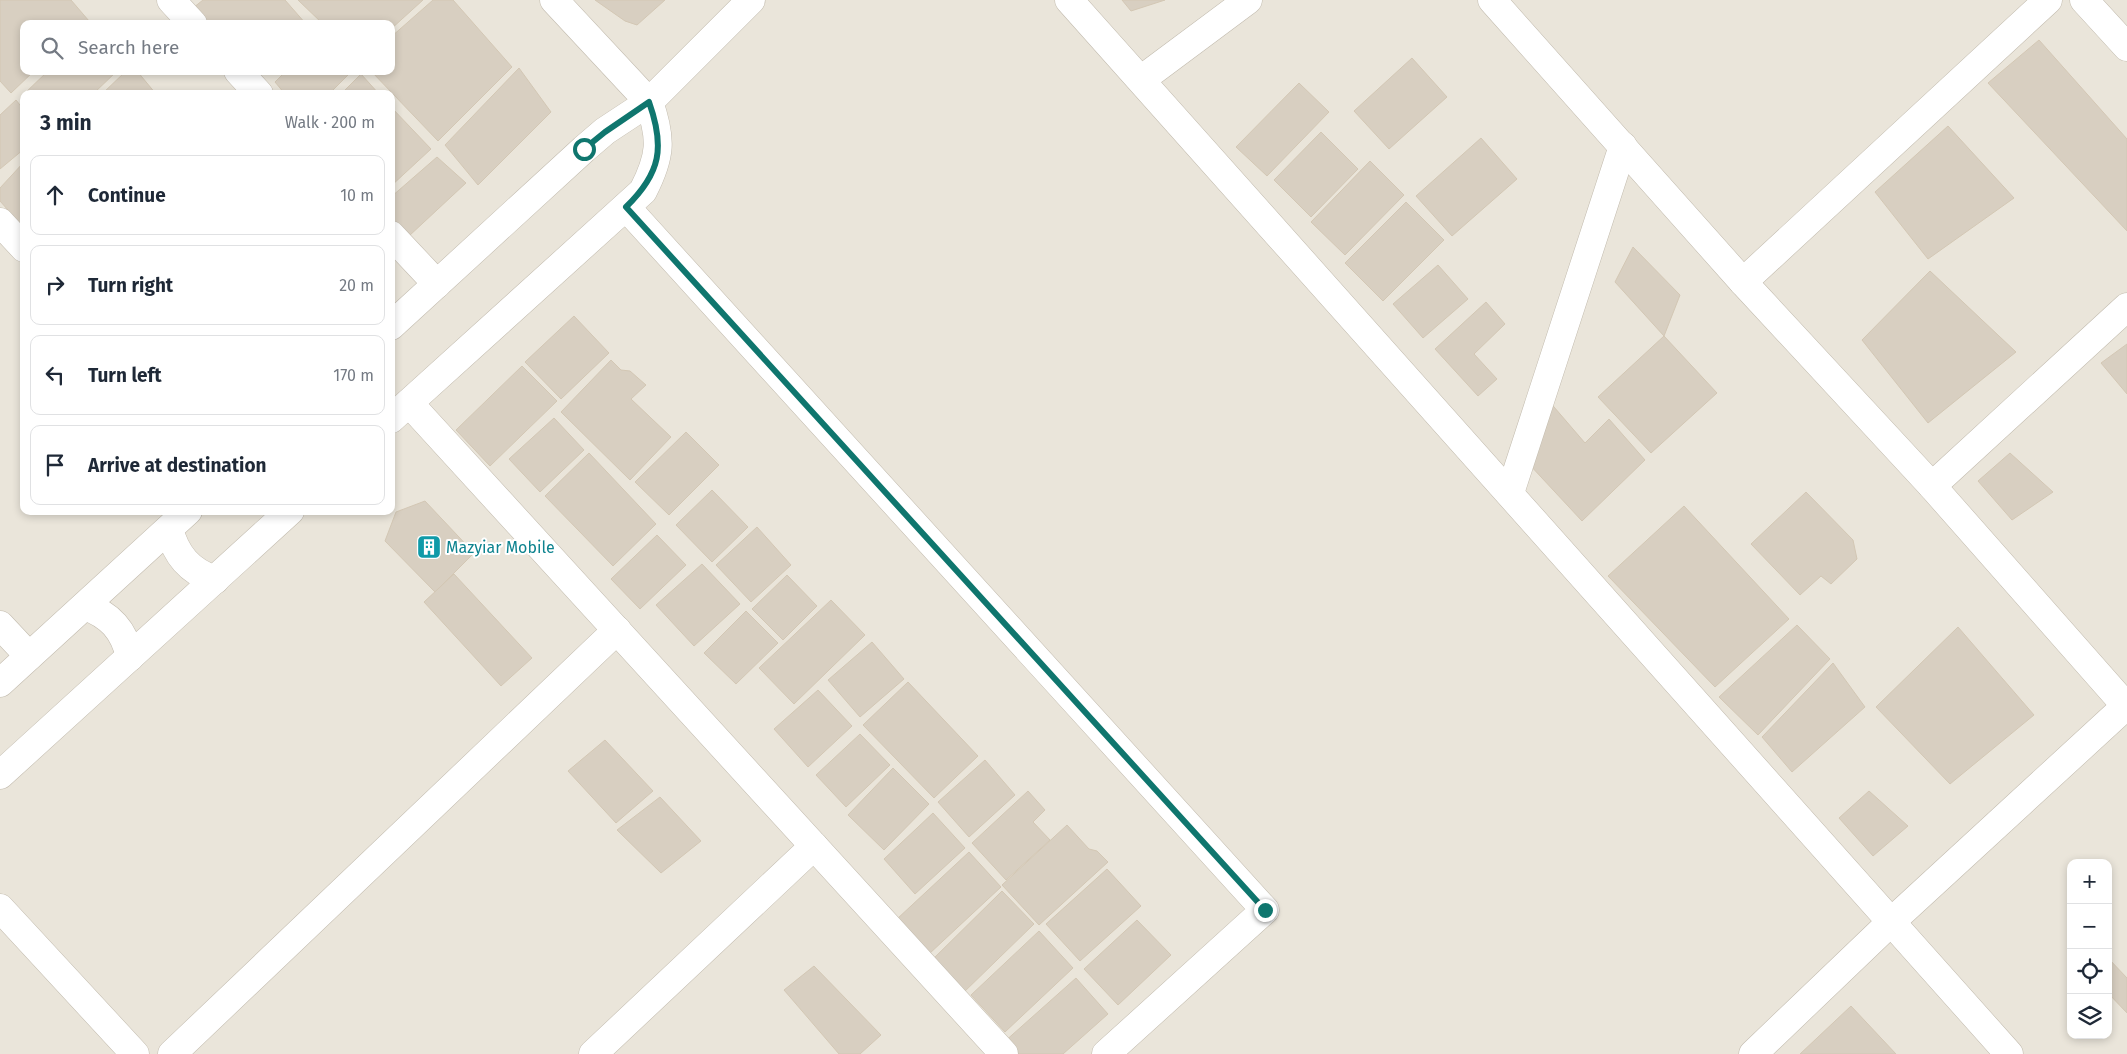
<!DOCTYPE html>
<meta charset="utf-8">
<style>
:root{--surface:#fff;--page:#f6f6f7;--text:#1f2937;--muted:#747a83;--line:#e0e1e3}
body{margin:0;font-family:"Fira Sans",sans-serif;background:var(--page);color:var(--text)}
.controls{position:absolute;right:15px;bottom:15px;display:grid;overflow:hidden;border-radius:10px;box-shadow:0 2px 8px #0003}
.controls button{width:45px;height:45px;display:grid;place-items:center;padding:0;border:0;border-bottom:1px solid var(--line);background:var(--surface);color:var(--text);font:25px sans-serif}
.stop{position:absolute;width:15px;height:15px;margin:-11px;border:4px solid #0f766e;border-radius:50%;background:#fff}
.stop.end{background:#0f766e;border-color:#fff;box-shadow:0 1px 5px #0008}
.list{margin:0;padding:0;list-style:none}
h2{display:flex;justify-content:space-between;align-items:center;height:65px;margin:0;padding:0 20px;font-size:21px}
h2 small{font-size:16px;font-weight:400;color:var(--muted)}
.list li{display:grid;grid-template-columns:32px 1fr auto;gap:15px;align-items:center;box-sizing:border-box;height:80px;margin:0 10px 10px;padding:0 10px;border:1px solid var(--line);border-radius:10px}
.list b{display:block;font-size:19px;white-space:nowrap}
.list em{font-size:16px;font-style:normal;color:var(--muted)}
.icon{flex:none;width:28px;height:28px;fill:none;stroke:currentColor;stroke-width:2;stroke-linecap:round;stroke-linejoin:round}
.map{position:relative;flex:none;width:2127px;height:1054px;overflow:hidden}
.search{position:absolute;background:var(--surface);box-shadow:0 2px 8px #0003;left:20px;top:20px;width:375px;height:55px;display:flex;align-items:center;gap:12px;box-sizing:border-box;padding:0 18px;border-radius:10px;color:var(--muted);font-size:19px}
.panel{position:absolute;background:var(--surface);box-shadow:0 2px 8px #0003;left:20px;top:90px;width:375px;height:425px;border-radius:10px}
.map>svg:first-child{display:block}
</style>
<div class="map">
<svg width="2127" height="1054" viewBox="0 0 2127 1054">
<rect width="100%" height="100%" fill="#f6f3ec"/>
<path fill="#eae5da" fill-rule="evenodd" d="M0,0H2127V1054H0ZM24,24H391V71H24ZM24,94H391V511H24ZM2071,863H2108V1035H2071Z"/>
<g fill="#d8cfc1" stroke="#d3c7b4">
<path d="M0,0H71L89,21L86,24H24V71H34L11,93L0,81Z"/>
<path d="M203,0H285L306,24H209L193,8Z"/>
<path d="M298,0H423L391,29V24H323Z"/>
<path d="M433,0H453L512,67L438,141L371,71H391V37Z"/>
<path d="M595,0H665L637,25L625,21Z"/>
<path d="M1122,0H1165L1131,11Z"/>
<path d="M2039,40L2127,139V231L1988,83Z"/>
<path d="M1412,58L1447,97L1389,149L1354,111Z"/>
<path d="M519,68L551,112L478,185L445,145Z"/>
<path d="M48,71H117L93,94H24Z"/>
<path d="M126,71H137L156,94H102Z"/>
<path d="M286,71H352L329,94H285L275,82Z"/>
<path d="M361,74L379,94H341Z"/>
<path d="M1299,83L1329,112L1267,176L1236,147Z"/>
<path d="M16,100L24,110V149L0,169V115Z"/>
<path d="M391,107L431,149L391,186Z"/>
<path d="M1948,126L2014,198L1928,259L1875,192Z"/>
<path d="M1321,132L1358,169L1311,217L1274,180Z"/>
<path d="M1481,138L1517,179L1452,236L1416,196Z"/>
<path d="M437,157L466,183L409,236L391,218V197Z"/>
<path d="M1370,161L1404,195L1345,255L1311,222Z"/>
<path d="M24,162V226L23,227L0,201V188Z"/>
<path d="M1406,202L1444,240L1383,301L1345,263Z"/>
<path d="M1633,247L1680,295L1664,336L1615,282Z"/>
<path d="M1438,265L1468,299L1423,338L1393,304Z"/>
<path d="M1930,271L2016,352L1928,423L1862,340Z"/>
<path d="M1486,302L1505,324L1474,354L1497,379L1478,396L1435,349Z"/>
<path d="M574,316L609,353L561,399L525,362Z"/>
<path d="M1664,336L1717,393L1651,453L1598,397Z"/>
<path d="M2127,344V394L2101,363Z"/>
<path d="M611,360L621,370L630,371L646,385L631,399L671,437L630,480L561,412Z"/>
<path d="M522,366L557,401L490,466L456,430Z"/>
<path d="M1548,400L1585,443L1609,419L1645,460L1582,521L1528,463Z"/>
<path d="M554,418L584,450L540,492L509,459Z"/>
<path d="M686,432L719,465L669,515L635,482Z"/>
<path d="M589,453L656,524L613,566L545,496Z"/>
<path d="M2010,453L2053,492L2012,520L1978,481Z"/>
<path d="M712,490L748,527L712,562L676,525Z"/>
<path d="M1806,492L1853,540L1857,559L1831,584L1821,576L1800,595L1751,544Z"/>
<path d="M425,501L474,553L435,592L385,541L396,512Z"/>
<path d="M1684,506L1789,619L1715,687L1608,576Z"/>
<path d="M757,527L791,565L751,602L716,565Z"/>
<path d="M657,535L686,565L640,609L611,579Z"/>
<path d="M702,564L740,604L694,646L656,605Z"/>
<path d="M454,574L532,658L501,686L424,602Z"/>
<path d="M787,575L817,606L783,640L752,609Z"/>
<path d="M831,600L865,635L794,704L759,668Z"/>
<path d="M746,611L778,643L736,684L704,653Z"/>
<path d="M1797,625L1830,659L1758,735L1719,697Z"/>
<path d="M1958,627L2034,715L1950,784L1876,707Z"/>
<path d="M872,642L904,679L860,717L828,680Z"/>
<path d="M1833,663L1865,707L1792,772L1762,737Z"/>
<path d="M908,682L978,756L934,798L863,725Z"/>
<path d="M818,690L852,726L808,767L774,729Z"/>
<path d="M860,734L890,765L846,807L816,775Z"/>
<path d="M605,740L653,791L616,823L568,771Z"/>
<path d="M985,760L1015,795L969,837L938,802Z"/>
<path d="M893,768L929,804L884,850L848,815Z"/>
<path d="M1028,791L1045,810L1033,822L1050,840L1006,880L972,843Z"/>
<path d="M1869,791L1908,826L1873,856L1839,818Z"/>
<path d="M660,797L701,841L661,873L617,830Z"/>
<path d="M933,813L965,848L915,894L884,859Z"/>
<path d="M1067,825L1089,849L1097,851L1108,862L1039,925L1002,885Z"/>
<path d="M969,852L1001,887L929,954L897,919Z"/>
<path d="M1107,869L1141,906L1080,961L1046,924Z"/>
<path d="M1002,891L1034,924L961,995L930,962Z"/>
<path d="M1137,920L1171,955L1118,1005L1084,969Z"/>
<path d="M1039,931L1073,968L1005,1032L971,995Z"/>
<path d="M2108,958L2127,978V1013L2108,993Z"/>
<path d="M814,966L881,1035L860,1054H839L784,990Z"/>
<path d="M1076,978L1108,1014L1063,1054H1013L1003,1043Z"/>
<path d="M1851,1006L1896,1054H1800Z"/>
</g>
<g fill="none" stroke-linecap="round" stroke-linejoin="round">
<defs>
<g id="minor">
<path d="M171,0L193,24"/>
<path d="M554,0L649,102"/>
<path d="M1069,0L2009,1054"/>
<path d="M1492,0L1743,282L1932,486L2126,706"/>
<path d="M2084,0L2127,47"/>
<path d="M238,71L259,94"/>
<path d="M1142,79L1248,0"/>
<path d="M626,207L1265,910L1106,1054"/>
<path d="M0,222L24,248"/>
<path d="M391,235L437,284"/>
<path d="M1743,282L2048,0"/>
<path d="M409,403L1004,1054"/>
<path d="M1932,486L2127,307"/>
<path d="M1510,493L1623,146"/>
<path d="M0,625L29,656"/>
<path d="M0,908L135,1054"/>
<path d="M172,1054L617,630"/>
<path d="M593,1054L814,846"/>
<path d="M1753,1054L1891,922L2127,705"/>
</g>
<g id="tertiary">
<path d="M391,326L584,149L605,131L649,102L751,0"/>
<path d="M391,419L643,191C661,156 662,139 649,102"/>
<path d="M169,529C176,555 189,571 215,580"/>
<path d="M85,606C110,615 124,630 130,657"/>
<path d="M0,683L188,511"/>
<path d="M0,775L290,511"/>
</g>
</defs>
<use href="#minor" stroke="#c2bbae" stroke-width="29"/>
<use href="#tertiary" stroke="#c2bbae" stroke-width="29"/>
<use href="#minor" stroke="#fff" stroke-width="28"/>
<use href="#tertiary" stroke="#fff" stroke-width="28"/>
</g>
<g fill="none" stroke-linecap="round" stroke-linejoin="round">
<path stroke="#0f766e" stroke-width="6" d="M584,149L605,132L649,102C665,147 661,173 626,207L1265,910"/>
</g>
<defs>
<symbol id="building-square" viewBox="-11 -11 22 22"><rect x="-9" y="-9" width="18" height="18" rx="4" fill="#0f9aa8" stroke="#fff"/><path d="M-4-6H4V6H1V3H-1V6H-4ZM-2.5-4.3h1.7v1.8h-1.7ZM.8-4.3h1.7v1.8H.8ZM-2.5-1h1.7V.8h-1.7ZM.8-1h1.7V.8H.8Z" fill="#fff"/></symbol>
</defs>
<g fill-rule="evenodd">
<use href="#building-square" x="415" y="533" width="28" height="28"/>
</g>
<g text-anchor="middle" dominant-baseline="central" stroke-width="4" stroke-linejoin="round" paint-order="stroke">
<g font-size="16" fill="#0d838f" stroke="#fff" text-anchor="start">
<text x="446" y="547">Mazyiar Mobile</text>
</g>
</g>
</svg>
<div class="controls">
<button>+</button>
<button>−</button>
<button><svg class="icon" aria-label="locate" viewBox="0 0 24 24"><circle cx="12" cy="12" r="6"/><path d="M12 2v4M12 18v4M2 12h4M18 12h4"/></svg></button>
<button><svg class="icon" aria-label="layers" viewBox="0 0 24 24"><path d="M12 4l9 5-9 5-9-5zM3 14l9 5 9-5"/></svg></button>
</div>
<div class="stop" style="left:584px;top:149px"></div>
<div class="stop end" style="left:1265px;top:910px"></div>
<div class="search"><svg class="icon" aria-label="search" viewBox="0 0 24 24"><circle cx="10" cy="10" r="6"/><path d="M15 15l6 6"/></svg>Search here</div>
<section class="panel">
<h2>3 min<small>Walk · 200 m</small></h2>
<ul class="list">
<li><svg class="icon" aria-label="ahead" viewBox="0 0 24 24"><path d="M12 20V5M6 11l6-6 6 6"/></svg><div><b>Continue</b></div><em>10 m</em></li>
<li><svg class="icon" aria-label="right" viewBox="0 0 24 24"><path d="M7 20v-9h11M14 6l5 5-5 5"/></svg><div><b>Turn right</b></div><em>20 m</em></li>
<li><svg class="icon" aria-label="left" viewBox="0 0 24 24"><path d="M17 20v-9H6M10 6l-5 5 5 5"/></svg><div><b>Turn left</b></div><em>170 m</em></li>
<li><svg class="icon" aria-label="arrive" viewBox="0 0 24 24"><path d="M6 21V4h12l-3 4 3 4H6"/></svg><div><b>Arrive at destination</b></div></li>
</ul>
</section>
</div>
